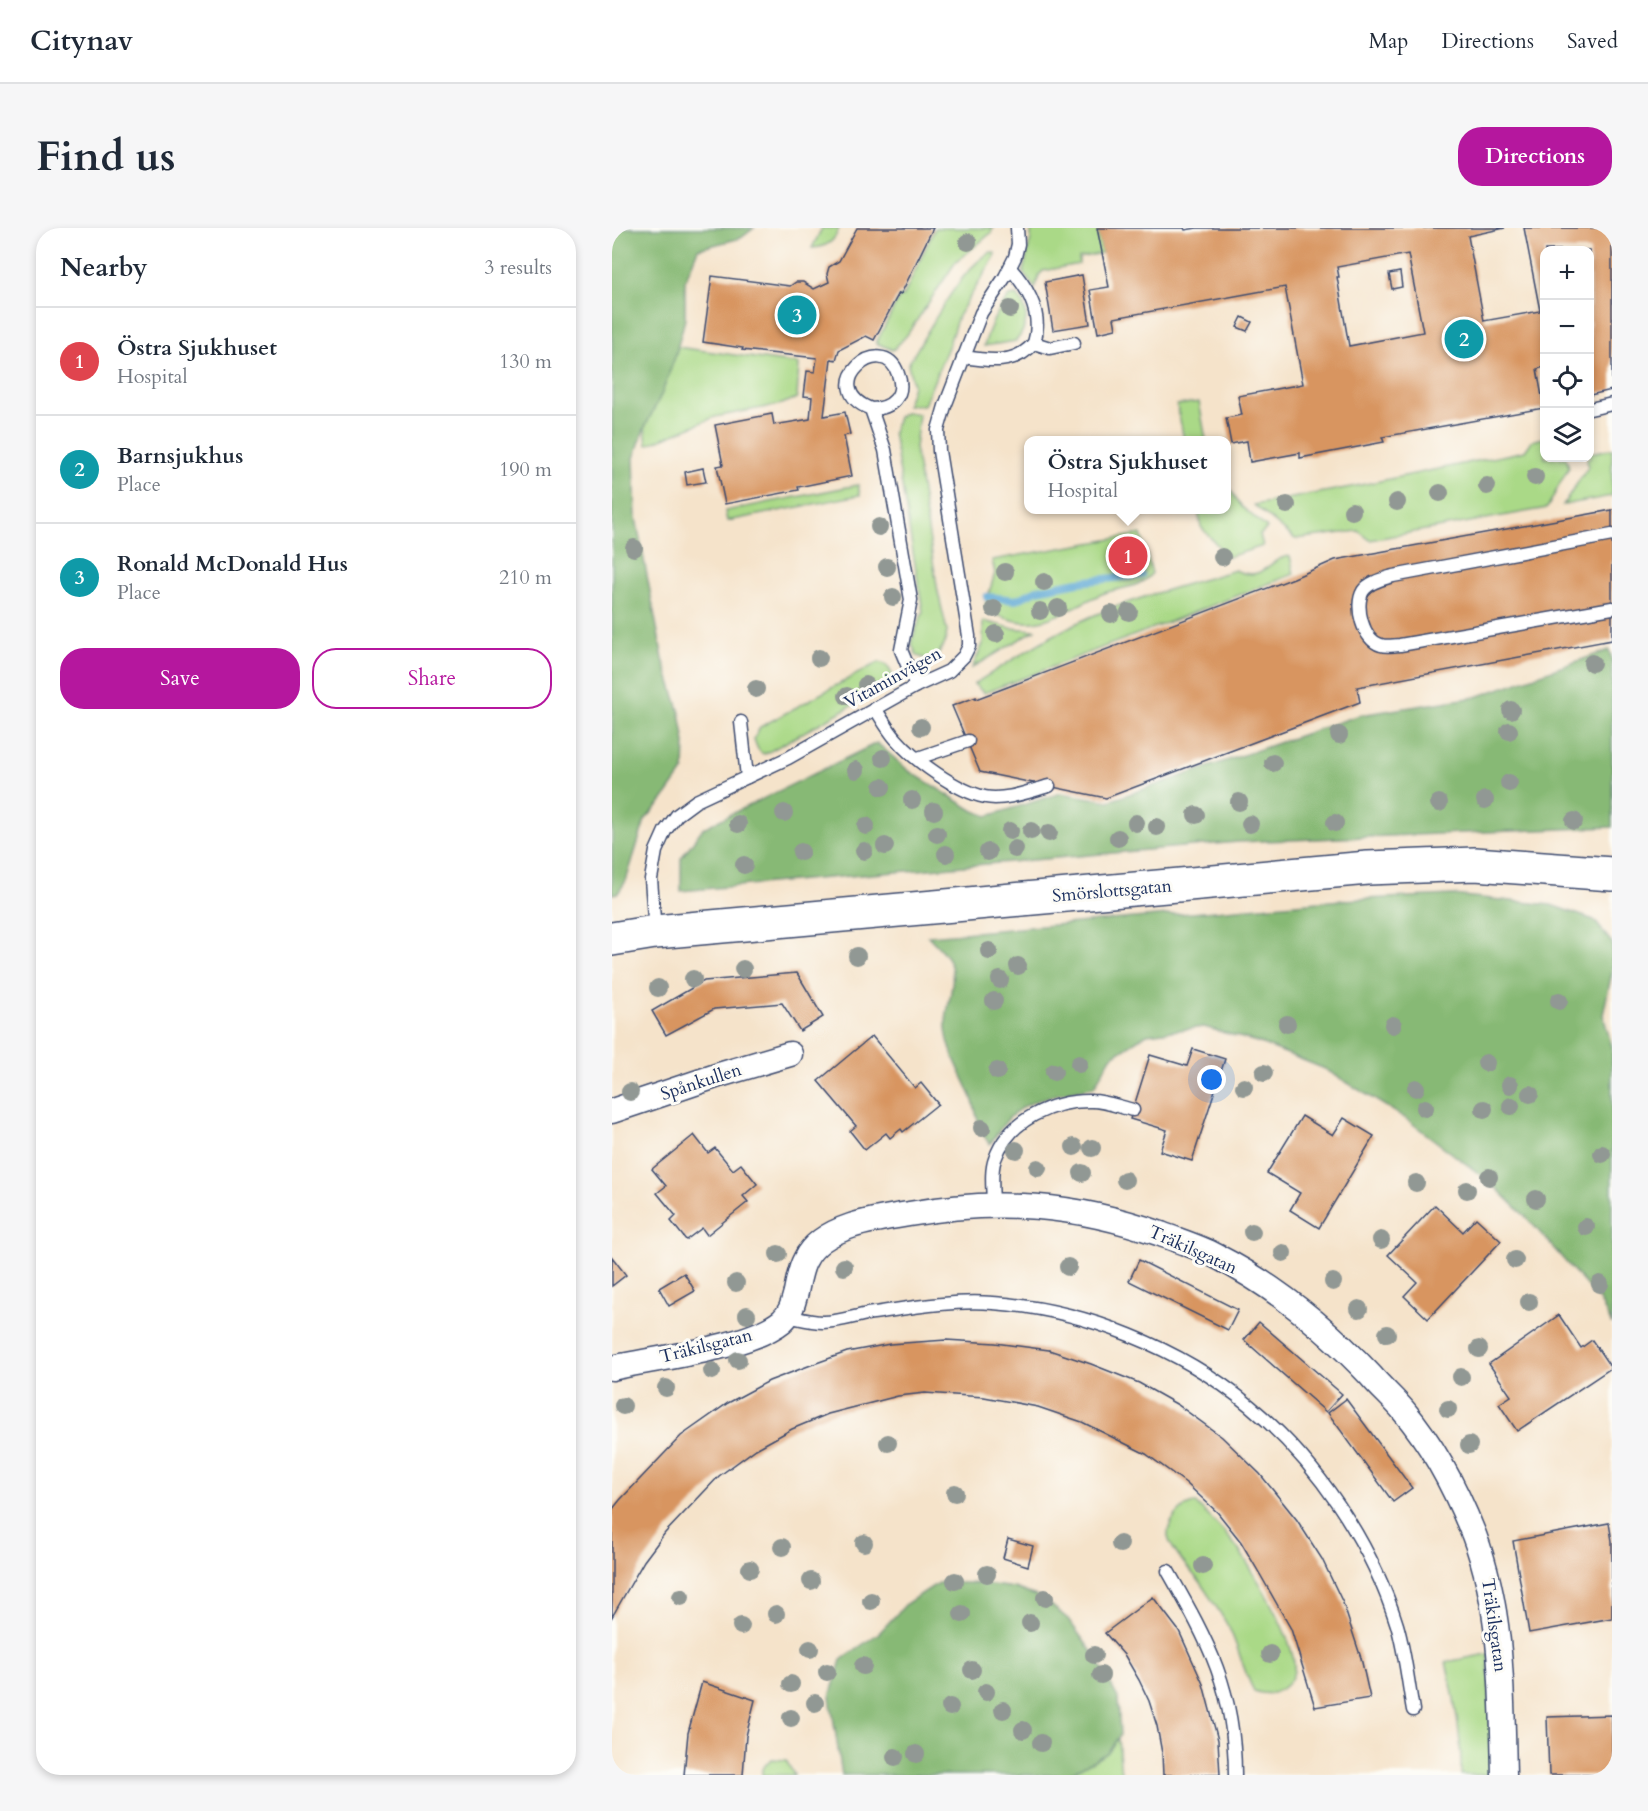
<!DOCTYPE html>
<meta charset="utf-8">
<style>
:root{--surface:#fff;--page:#f6f6f7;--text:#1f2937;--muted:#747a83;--line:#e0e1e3;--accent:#b5179e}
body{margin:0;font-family:Cardo,serif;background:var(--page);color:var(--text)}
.controls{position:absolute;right:18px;top:18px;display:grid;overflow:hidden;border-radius:12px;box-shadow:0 3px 9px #0003}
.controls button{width:54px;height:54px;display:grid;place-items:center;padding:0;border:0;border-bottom:2px solid var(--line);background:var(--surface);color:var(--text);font:30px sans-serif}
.you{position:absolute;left:600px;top:852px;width:21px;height:21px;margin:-15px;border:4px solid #fff;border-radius:50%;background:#1a73e8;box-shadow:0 0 0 9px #1a73e833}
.badge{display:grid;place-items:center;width:39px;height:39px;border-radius:50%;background:var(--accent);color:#fff;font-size:20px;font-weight:700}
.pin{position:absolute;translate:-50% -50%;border:3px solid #fff;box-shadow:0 2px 6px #0006}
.popup{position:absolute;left:412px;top:208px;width:207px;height:78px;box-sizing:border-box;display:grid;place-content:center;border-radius:12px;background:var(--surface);filter:drop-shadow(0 2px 4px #0005);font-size:20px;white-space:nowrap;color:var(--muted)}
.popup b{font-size:22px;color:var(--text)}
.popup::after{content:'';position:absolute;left:50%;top:100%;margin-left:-12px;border:12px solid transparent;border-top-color:var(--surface)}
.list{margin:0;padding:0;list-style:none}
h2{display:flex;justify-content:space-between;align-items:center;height:78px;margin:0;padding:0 24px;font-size:26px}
h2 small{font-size:20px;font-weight:400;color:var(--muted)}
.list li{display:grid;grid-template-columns:39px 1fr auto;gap:18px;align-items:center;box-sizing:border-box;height:108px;padding:0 24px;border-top:2px solid var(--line)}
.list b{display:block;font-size:22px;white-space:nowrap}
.list p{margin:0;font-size:20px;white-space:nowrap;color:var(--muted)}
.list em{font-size:20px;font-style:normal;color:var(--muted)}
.actions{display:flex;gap:12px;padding:18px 24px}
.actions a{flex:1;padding:14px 0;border:2px solid var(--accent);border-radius:24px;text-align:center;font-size:21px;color:var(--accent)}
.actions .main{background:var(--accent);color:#fff}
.icon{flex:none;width:33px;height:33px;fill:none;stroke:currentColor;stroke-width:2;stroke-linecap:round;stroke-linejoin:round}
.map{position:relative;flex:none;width:1000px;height:1547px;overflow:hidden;border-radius:24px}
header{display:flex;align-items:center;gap:36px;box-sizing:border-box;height:84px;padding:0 30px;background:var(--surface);border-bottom:2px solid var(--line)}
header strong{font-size:28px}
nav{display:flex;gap:33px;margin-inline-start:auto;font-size:21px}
.intro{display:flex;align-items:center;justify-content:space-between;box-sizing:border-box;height:144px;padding:0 36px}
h1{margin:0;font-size:42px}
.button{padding:15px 27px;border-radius:24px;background:var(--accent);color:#fff;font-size:21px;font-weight:700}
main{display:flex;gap:36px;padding:0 36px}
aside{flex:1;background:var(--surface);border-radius:24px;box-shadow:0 3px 9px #0003}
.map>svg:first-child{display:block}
</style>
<header>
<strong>Citynav</strong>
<nav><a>Map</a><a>Directions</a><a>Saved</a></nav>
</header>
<div class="intro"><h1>Find us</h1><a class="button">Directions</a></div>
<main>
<aside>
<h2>Nearby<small>3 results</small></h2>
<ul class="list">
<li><span class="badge" style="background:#e0444e">1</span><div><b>Östra Sjukhuset</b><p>Hospital</p></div><em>130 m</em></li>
<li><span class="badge" style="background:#0f9aa8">2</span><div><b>Barnsjukhus</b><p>Place</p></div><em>190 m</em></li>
<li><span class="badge" style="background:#0f9aa8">3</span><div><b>Ronald McDonald Hus</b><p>Place</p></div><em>210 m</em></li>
</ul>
<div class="actions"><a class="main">Save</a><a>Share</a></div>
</aside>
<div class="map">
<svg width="1000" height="1547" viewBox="0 0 1000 1547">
<rect width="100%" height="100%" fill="#fdfcf7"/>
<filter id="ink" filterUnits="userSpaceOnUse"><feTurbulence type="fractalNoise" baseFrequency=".0167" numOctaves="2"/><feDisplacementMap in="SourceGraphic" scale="12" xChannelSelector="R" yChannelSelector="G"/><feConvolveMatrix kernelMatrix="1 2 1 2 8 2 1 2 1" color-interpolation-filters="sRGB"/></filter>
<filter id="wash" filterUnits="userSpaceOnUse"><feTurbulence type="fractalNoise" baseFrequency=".008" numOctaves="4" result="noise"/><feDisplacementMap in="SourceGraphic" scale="24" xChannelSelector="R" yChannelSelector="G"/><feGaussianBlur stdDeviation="1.35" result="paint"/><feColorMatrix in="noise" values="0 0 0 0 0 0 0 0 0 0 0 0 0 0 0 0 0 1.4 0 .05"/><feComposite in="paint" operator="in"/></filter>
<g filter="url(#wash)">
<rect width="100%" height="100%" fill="#f5e3ca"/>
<g fill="#aad987" stroke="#628472" stroke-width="1.5">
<path d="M210,0H227C223,14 214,19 200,20Z"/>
<path d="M323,0H381L379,5L343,35L295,107L281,122L264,115L288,68L291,69Z"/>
<path d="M419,0H485L490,25L467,30V36L431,43L427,47L423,60L411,44L419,10Z"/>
<path d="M379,24L383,25L382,30L346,88L336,119L312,177H295L301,157L296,136C317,104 346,42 379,24Z"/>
<path d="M405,67C418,82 416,99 404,113L372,118C377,98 384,84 397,68Z"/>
<path d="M65,119L187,136L185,170L170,176L103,189L35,217L33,199L50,165Z"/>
<path d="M587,174L594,212H572L565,177Z"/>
<path d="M294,184L307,186L303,220L326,364L335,403L333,415L322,433L305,428L299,414L311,384L281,204L286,189Z"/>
<path d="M932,210L933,230H954L957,239L935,280L758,312L746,303L683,311L642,277L739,259L913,223L920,213Z"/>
<path d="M1000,221V268L951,277L976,239L975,230H978V225Z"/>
<path d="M246,257L248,267L115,293L113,283Z"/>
<path d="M615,257L630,279L655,300L648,307L651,318L616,329L589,299L586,282H615Z"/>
<path d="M529,306L540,345C528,361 507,359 490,366C470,374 441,393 420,394C406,395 382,389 373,378L383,345L380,332Z"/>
<path d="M678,328L682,346L372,465L362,456C399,433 437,407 478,389C524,369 575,357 623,342C653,355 654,331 678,328Z"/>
<path d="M371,393L399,400L423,402L360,440L371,416Z"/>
<path d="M267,434C277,436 280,445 282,454L153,526C146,525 144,517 142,511L148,499Z"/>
<path d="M583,1275C595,1286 608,1299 619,1312C637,1333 686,1416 682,1443C681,1449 677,1455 672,1459C662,1467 654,1467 642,1463C631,1443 627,1420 617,1400C608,1383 597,1368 587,1353C579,1343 557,1320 556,1308C555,1295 570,1276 583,1275Z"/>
<path d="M876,1426L880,1547H849C850,1508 843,1471 834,1434Z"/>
<path d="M506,1510L509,1547H455L495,1525Z"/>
<path d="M159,1531L174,1532L182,1547H150V1541Z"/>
</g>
<g fill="#87b974" stroke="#517469" stroke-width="1.5">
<path d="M0,0H142L129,10L86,21L73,53V91L63,129L50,165L33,199L22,230L24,290L51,431L68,485L73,515L72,542L51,572L33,592L14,653L6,665L0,666Z"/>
<path d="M997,422L1000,432V599L626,614L69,663V630L91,600L265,515L297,543L362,583L376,588L449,565L497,573L748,487L864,469Z"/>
<path d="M841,667L939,677L982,692L1000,715V744L991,787L1000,819V1097L988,1073L916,991L878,954L793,890L713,841L648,815L592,799L535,806L499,829L482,859C455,864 418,869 398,889C390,897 384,908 378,916C366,903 365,886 360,870C351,847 337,827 334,801C332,779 347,754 337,733C333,724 323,716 316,708L730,672Z"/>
<path d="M326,1355H366L402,1360L430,1370L456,1391L483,1428L506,1470L508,1507L495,1525L455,1547H230L218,1469L229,1432L267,1405L295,1375Z"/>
</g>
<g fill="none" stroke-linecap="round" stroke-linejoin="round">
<path stroke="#5ba7d4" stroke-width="8" d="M375,369L404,372L425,362L466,354L529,347"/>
</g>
<g id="blocks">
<g fill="#d89560" fill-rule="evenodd">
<path d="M245,0H321L289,66L287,65L262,112L254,108L227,122L224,132L219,131L212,188L233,184L238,206L232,208L240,248L186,259L187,262L113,276L105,238L111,237L103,197L160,186L162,197L198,191L200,169L192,168L195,143L203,144L205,130L130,122L131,120L91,114L100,48L178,58L184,54H191L202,61L217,54L215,46L217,39L227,33Z"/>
<path d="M485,0H572L573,2L585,0H893L856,8L872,93L928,83L912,0H1000V162L978,167V22H933V139L925,141L932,180L770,209L772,214L688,230V225L638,234L635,213L619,216L614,190L630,187L626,168L691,156L673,59L502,90L504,101L486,105L478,62L497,59ZM796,26L811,104L737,118L725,49H727L725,39Z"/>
<path d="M788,44L790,59L780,61L777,46Z"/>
<path d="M470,47L478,96L441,102L433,54Z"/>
<path d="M630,89L640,94L635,103L625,99Z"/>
<path d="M91,240L94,254L75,257L73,244Z"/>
<path d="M1000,282V412L745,459L748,474L494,570L368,544L340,478L364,469V471L682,350L723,332Z"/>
<path d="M185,745L211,789L188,803L170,775L102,781L54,807L40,783L92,753Z"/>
<path d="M260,808L303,860L309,855L326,876L291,904L289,901L278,910L274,905L253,922L238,903L244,898L206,853Z"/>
<path d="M581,821L613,831L580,933L548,923L555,902L518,891L538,827L575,838Z"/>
<path d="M690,888L721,907L732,890L762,908L707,1000L678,982L688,965L655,945Z"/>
<path d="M82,907L96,925L103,920L121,942L129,936L145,956L131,968L136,974L95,1007L90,1000L74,1012L59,993L64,988L45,965L54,958L40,941Z"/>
<path d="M823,977L851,1004L864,990L889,1013L816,1091L792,1068L805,1054L776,1027Z"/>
<path d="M0,1029L14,1047L0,1058Z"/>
<path d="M527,1032L626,1082L616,1102L517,1053Z"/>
<path d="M72,1045L83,1063L57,1078L47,1060Z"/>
<path d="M947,1087L969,1120L980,1112L999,1140L905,1203L887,1176L899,1168L877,1136Z"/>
<path d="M647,1094L730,1166L714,1184L632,1112Z"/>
<path d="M334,1112L383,1115L437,1122L479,1136L527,1155L566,1177L610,1209L648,1246L685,1292L710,1331L731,1375L749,1430L758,1470L703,1479L679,1401L649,1348L629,1314L606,1285L574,1255L534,1226L470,1194L426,1179L372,1169L313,1165L286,1168L216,1186L180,1201L144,1221L107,1248L53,1305L32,1333L0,1389V1282L8,1272L69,1208L116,1175L157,1153L199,1137L235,1124L278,1116Z"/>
<path d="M734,1171L800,1260L781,1274L716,1185Z"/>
<path d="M997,1295L1000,1313V1390L917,1405L901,1313Z"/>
<path d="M396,1311L421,1318L416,1338L391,1330Z"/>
<path d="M541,1369L567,1403L591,1456L606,1512L608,1547H551L550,1525L545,1498L537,1473L527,1452L513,1428L493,1405Z"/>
<path d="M90,1454L143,1472L134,1508L131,1547H72L76,1505Z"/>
<path d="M1000,1487V1547H937L935,1489Z"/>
</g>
</g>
</g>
<g filter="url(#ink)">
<use href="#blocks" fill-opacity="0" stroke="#3c4a6e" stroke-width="1.5"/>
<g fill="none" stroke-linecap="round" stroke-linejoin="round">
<defs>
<g id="lane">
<path d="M422,115L438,120L462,115"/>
<path d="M351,129C377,133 404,137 422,115C431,87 417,61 398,40"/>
<path d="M259,181C280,181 294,167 286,146C271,101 203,159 259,181L273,222L299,372L289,422L304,458"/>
<path d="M978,181L1000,176"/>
<path d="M1000,307L781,348C771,351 757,354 751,363C742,378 751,412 769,417C775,419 782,417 788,417L1000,380"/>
<path d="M263,480C270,491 276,502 284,511C303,533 345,563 373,569C393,573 418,563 437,558"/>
<path d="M129,494L135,549"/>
<path d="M306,530L356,513"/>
<path d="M43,704L39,651L44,623L53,603L65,587L84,573L176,530L304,458L337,443L352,428L357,418V408L327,223L326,202L333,178L369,85L393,49L403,29L406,16L405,0"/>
<path d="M381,977C381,963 378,944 383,931C396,892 441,872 480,873C493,873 508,879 521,882"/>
<path d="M175,1088C186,1090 199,1094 211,1094C225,1094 241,1089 255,1086C297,1080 339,1072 381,1075C471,1081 569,1120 638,1178C705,1234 759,1314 785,1397C793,1424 796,1454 801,1482"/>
<path d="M556,1343C597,1415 623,1462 623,1547"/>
</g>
<g id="street">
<path d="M0,883L107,847L178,826"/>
<path d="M0,1140C44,1130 137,1120 170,1093C179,1085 181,1075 184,1064C186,1054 188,1041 193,1032C201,1015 221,1004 239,998C258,992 278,989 297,986C385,970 464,976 549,1006C567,1013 587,1019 604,1028C663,1058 714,1100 759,1148C769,1160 781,1170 791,1182C821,1217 845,1264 862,1307C891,1383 890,1466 892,1547"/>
</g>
<path id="secondary" d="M0,711L43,704L756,640L863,636L1000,646"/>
</defs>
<use href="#lane" stroke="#3c4a6e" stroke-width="15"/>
<use href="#street" stroke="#3c4a6e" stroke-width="27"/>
<use href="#secondary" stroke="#3c4a6e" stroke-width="36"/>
<use href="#lane" stroke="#fff" stroke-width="12"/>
<use href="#street" stroke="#fff" stroke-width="24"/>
<use href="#secondary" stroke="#fff" stroke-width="33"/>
</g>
<g fill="#919894">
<circle cx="356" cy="14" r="9"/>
<circle cx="398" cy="81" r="9"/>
<circle cx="923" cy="249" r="9"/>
<circle cx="875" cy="258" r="9"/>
<circle cx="828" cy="265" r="9"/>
<circle cx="785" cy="274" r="9"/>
<circle cx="675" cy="277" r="9"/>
<circle cx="740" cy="283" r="9"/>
<circle cx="267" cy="299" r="9"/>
<circle cx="22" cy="320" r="9"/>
<circle cx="610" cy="329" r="9"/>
<circle cx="511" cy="336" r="9"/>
<circle cx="275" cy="339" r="9"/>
<circle cx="393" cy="344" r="9"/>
<circle cx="432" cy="354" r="9"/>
<circle cx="281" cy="369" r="9"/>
<circle cx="446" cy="380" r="9"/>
<circle cx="382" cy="381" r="9"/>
<circle cx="428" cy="383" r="9"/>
<circle cx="517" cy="384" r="9"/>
<circle cx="499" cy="386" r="9"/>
<circle cx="384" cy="406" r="9"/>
<circle cx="207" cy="430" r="9"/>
<circle cx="980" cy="435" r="9"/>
<circle cx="254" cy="457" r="9"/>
<circle cx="144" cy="461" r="9"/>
<circle cx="235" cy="468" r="9"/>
<circle cx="899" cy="482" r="9"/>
<circle cx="309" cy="499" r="9"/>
<circle cx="897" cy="503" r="9"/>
<circle cx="727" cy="507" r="9"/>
<circle cx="271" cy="530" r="9"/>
<circle cx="661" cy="535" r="9"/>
<circle cx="244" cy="542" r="9"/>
<circle cx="897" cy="555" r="9"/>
<circle cx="270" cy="559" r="9"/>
<circle cx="300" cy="572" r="9"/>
<circle cx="873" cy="572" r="9"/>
<circle cx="627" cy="574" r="9"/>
<circle cx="827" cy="575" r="9"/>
<circle cx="322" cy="583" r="9"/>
<circle cx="172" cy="585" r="9"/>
<circle cx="584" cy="587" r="9"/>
<circle cx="962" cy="593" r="9"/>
<circle cx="524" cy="595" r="9"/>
<circle cx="723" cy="595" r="9"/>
<circle cx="126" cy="596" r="9"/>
<circle cx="638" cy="596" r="9"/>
<circle cx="254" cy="598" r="9"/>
<circle cx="545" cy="599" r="9"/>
<circle cx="398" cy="603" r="9"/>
<circle cx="419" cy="603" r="9"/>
<circle cx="437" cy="605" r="9"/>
<circle cx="325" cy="606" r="9"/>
<circle cx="506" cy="610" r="9"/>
<circle cx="273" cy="618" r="9"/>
<circle cx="403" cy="621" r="9"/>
<circle cx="252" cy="623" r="9"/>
<circle cx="189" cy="624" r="9"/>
<circle cx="376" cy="624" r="9"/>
<circle cx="334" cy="626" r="9"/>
<circle cx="132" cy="637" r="9"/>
<circle cx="377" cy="723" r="9"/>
<circle cx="245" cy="728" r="9"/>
<circle cx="406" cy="738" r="9"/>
<circle cx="131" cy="741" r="9"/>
<circle cx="81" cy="751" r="9"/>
<circle cx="388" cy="752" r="9"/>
<circle cx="46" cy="760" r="9"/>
<circle cx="382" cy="773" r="9"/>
<circle cx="947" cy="773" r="9"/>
<circle cx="675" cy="796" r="9"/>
<circle cx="781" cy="797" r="9"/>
<circle cx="874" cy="835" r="9"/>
<circle cx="467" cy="836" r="9"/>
<circle cx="385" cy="843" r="9"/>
<circle cx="442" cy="844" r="9"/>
<circle cx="652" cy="845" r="9"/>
<circle cx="898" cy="857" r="9"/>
<circle cx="632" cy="859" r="9"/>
<circle cx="804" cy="860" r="9"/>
<circle cx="18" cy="864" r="9"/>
<circle cx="918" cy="866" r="9"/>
<circle cx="899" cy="878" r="9"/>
<circle cx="813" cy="880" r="9"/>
<circle cx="872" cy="881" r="9"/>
<circle cx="370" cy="900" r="9"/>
<circle cx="462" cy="919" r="9"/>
<circle cx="480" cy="920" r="9"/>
<circle cx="404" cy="922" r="9"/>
<circle cx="990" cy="926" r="9"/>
<circle cx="426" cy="940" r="9"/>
<circle cx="470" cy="945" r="9"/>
<circle cx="877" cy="949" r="9"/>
<circle cx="513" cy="952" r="9"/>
<circle cx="804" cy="955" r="9"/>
<circle cx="855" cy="962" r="9"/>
<circle cx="924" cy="971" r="9"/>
<circle cx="974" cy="999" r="9"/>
<circle cx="640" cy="1004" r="9"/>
<circle cx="769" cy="1012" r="9"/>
<circle cx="671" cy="1025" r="9"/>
<circle cx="166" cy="1026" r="9"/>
<circle cx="903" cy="1032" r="9"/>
<circle cx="232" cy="1039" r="9"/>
<circle cx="456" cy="1039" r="9"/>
<circle cx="721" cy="1054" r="9"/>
<circle cx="124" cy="1055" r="9"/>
<circle cx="988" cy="1056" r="9"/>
<circle cx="917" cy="1074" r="9"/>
<circle cx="747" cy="1081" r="9"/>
<circle cx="135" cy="1087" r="9"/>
<circle cx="775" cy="1106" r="9"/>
<circle cx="867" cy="1121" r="9"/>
<circle cx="126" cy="1132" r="9"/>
<circle cx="100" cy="1143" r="9"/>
<circle cx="849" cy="1149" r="9"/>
<circle cx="54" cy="1160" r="9"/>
<circle cx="11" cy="1178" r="9"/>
<circle cx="836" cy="1181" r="9"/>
<circle cx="276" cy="1215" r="9"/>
<circle cx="857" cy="1217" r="9"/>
<circle cx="343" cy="1265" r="9"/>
<circle cx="252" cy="1315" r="9"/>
<circle cx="508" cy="1316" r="9"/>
<circle cx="170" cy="1319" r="9"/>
<circle cx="591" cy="1338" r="9"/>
<circle cx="138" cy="1341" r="9"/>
<circle cx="375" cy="1346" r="9"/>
<circle cx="199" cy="1353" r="9"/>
<circle cx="343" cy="1353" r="9"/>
<circle cx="69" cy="1369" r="9"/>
<circle cx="433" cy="1370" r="9"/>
<circle cx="259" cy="1373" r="9"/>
<circle cx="164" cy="1386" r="9"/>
<circle cx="350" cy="1386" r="9"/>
<circle cx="418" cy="1395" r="9"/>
<circle cx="129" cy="1398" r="9"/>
<circle cx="198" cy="1421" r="9"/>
<circle cx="658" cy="1426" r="9"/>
<circle cx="482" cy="1427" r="9"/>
<circle cx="251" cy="1438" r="9"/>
<circle cx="360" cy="1442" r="9"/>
<circle cx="215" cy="1444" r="9"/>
<circle cx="489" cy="1447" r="9"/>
<circle cx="179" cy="1456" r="9"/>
<circle cx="374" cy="1464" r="9"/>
<circle cx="203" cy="1475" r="9"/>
<circle cx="338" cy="1479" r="9"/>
<circle cx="391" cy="1482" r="9"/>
<circle cx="179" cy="1490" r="9"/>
<circle cx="411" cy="1502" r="9"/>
<circle cx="429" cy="1515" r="9"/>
<circle cx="304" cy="1526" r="9"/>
<circle cx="283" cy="1529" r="9"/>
</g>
</g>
<g text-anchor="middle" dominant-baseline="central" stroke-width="6" stroke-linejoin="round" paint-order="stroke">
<g font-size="18" fill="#1b2f5e" stroke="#fdfcf7">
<text transform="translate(281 450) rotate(-29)">Vitaminvägen</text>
<text transform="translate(500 663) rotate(-5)">Smörslottsgatan</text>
<text transform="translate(89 854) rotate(-18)">Spånkullen</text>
<text transform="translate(581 1022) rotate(24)">Träkilsgatan</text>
<text transform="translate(94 1118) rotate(-14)">Träkilsgatan</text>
<text transform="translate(882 1397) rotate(82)">Träkilsgatan</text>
</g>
</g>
</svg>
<div class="controls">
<button>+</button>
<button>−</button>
<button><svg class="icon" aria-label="locate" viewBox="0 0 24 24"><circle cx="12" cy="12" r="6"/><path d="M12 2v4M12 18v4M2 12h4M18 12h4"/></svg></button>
<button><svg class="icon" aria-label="layers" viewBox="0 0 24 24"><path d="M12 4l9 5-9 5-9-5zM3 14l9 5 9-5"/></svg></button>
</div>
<div class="you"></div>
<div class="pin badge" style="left:516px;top:328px;background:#e0444e">1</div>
<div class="popup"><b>Östra Sjukhuset</b>Hospital</div>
<div class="pin badge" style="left:852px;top:111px;background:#0f9aa8">2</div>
<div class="pin badge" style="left:185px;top:87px;background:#0f9aa8">3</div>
</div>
</main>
